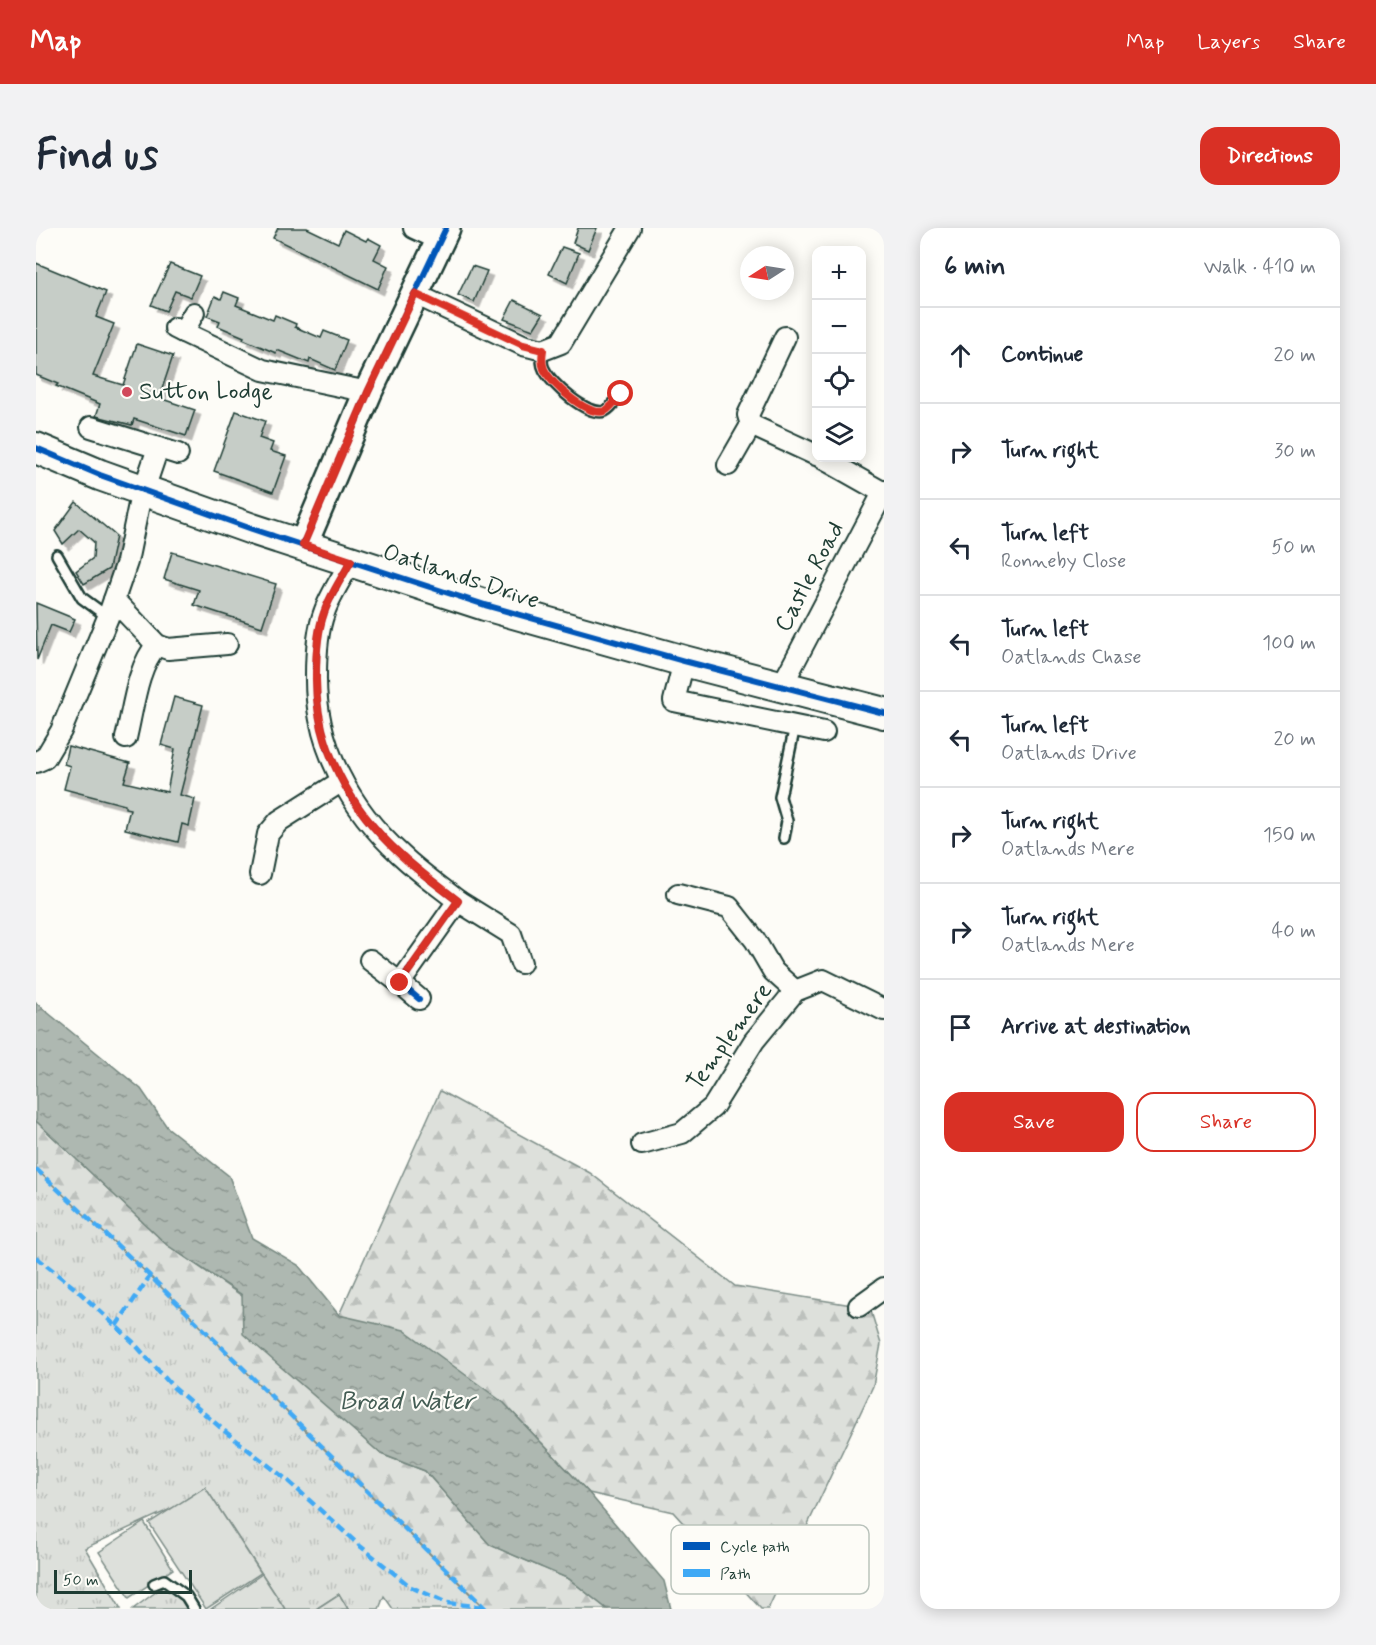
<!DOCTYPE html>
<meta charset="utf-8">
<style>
:root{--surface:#fff;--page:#f2f2f3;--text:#1f2937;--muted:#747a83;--line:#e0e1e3;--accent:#d93025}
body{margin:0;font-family:Mynerve,sans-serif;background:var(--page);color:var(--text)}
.controls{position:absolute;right:18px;top:18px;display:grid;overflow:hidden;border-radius:12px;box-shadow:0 3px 15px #0003}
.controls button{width:54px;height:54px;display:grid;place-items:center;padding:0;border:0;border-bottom:2px solid var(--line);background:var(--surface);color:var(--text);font:30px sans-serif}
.compass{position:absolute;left:704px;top:18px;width:54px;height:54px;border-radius:50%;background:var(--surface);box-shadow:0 3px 15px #0003;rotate:258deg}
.scale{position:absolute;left:18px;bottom:15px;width:138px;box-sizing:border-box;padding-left:6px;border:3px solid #1f3d34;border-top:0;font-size:16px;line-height:21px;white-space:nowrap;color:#1f3d34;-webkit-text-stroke:4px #fdfcf7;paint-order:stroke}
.stop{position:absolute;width:18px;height:18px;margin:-14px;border:4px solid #d93025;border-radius:50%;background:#fff}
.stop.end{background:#d93025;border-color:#fff;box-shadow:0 2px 6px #0008}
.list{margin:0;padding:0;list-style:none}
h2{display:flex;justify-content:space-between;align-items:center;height:78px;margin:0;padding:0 24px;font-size:26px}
h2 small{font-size:20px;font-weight:400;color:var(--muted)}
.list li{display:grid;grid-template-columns:39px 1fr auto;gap:18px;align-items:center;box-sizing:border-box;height:96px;padding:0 24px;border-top:2px solid var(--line)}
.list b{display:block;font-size:22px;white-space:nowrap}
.list p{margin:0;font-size:20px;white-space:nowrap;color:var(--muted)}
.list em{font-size:20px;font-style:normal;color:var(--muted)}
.actions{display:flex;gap:12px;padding:18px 24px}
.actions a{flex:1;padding:14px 0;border:2px solid var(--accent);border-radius:18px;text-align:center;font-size:21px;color:var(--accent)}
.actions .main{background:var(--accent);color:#fff}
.icon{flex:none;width:33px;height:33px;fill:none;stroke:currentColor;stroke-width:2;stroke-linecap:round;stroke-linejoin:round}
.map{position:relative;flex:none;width:848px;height:1381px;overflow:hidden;border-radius:18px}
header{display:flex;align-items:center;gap:36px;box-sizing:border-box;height:84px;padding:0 30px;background:var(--accent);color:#fff}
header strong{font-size:28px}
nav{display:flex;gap:33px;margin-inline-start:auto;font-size:21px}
.intro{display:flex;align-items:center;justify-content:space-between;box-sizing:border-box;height:144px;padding:0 36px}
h1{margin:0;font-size:42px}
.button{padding:15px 27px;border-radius:18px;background:var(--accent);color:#fff;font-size:21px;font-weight:700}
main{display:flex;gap:36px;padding:0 36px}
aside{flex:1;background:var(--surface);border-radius:18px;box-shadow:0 3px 15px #0003}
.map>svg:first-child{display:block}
</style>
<header>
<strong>Map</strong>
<nav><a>Map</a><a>Layers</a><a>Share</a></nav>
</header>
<div class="intro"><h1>Find us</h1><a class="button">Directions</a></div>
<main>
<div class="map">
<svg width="848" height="1381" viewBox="0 0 848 1381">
<defs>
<pattern id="grass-tufts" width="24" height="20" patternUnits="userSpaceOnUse" patternTransform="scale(1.5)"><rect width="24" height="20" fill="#dde0db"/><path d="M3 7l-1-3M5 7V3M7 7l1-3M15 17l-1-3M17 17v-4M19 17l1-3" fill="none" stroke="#bdc1bd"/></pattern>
<pattern id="forest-firs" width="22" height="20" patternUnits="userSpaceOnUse" patternTransform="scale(1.5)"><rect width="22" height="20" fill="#dde0db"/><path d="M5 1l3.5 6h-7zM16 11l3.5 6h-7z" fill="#bdc1bd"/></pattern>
<pattern id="water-ripples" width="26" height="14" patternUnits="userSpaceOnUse" patternTransform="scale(1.5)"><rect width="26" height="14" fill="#aeb8b1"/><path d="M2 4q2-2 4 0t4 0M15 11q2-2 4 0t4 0" fill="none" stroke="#8d9791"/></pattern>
<filter id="shadow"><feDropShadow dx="5.5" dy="5.5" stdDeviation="0" flood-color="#0004"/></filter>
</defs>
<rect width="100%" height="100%" fill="#fdfcf7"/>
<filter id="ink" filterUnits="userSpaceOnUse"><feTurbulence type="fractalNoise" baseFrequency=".0167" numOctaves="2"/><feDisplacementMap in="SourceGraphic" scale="12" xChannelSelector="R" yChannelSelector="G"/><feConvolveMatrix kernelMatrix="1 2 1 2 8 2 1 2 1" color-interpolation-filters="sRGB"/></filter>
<g filter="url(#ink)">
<g fill="url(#grass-tufts)" stroke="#7e8e88" stroke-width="1.5">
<path d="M0,941L114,1048L447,1379L446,1381H357L348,1368L343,1381H312L303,1366L280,1381H249L169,1259L139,1279L49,1320L85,1381H0Z"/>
<path d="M136,1352L154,1381H97Z"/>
</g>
<g fill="url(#forest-firs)" stroke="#7e8e88" stroke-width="1.5">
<path d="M404,863L554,945L699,1058L834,1080L845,1116L837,1158L732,1381H725L637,1284L553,1265L468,1175L303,1087Z"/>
<path d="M0,893L131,1017L206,1068L345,1226L389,1243L454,1317L533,1351L571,1381H446L447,1378L114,1048L0,941Z"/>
</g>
<g fill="#dde0db" stroke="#7e8e88" stroke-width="1.5">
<path d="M169,1259L225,1345L170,1381L113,1295Z"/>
<path d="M108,1294L137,1341L93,1370L63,1324Z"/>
<path d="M226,1346L249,1381H175Z"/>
<path d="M303,1366L312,1381H280Z"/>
</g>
<path fill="url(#water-ripples)" stroke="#75877f" stroke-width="1.5" d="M0,775L105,861L131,899L193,948L216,1010L262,1037L303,1087L368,1102L468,1175L553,1265L628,1353L635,1381H571L533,1351L454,1317L389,1243L345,1226L207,1106L206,1067L131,1017L0,893Z"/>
<g fill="#c6cdc7" stroke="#1f3d34" stroke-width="1.5" filter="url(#shadow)">
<path d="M242,0H271L302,15L308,2L330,13L332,10L345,17L338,31L352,38L342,61L237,10Z"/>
<path d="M542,0H561L552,22L537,15Z"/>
<path d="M526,19L543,25L531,55L513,46Z"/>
<path d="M0,35L70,64L60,89L78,96L57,148L87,157L101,116L137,128L123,170L159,182L150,208L98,191L96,197L60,188L64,176L20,158L22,156L0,147Z"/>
<path d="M134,36L164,48L155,69L139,63L130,83L115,77Z"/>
<path d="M436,38L451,43L438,74L422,67Z"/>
<path d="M188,64L203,70L200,77L237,92L239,87L260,96L259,99L285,110L288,103L311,112L299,142L274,131L273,135L241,122L240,125L207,111L208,109L182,98L184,93L171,88L179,68L185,71Z"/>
<path d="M478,72L507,86L497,102L468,91Z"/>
<path d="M200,183L229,193L223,210L237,215L234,223L250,228L237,264L178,243Z"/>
<path d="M40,274L80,308L73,341L48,356L40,343L57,330L58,314L43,301L27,316L19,303Z"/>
<path d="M136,324L240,356L226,399L158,377L163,362L128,351Z"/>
<path d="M0,375L39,391L33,404L15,397L1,432Z"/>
<path d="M138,469L167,477L144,567L159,571L153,598L146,596L142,614L89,601L94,581L89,580V577L28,561L34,538L28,536L32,518L94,535L88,554L131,564L139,521L125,517Z"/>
</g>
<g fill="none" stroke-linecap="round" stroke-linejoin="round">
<defs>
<g id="lane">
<path d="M507,122C506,128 505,136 508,141C515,156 552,189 569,183C575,180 581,171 585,166"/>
<path d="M21,327L46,370L72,389"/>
<path d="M748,610L751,593L744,569L759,498"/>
<path d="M118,1356L128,1352L150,1368L158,1381"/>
</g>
<g id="street">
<path d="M378,0L404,12"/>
<path d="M379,66L487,117L507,122L525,115L594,0"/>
<path d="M139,100L147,104L158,85"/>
<path d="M147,104L227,142L332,164"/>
<path d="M749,109L712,187L715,197L780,227"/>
<path d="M55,199L142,226"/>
<path d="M786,230L848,265"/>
<path d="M692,237L715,197"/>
<path d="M315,333C306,350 294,367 288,385C281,404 280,428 280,448C279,518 314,581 365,627C383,644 403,658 422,673L364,755L383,771"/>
<path d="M78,372L121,417L132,421L191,416"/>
<path d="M648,433L638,473L788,504"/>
<path d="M748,459L752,446L848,263"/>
<path d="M90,510C97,482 101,438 121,417"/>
<path d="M0,534L9,530L25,503L72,389L91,334L103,276L122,220"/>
<path d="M224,646L232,606L243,593L306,553"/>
<path d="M642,666L693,679L719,712L737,743L759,763"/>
<path d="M422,673L475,706L485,735"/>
<path d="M334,732L364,755"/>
<path d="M606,916L646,905L677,879L718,813L759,763L787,752L848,782"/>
<path d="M823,1078L848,1060"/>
</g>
<path id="secondary" d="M267,317L332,164L410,0"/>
<path id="primary" d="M0,220L64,247L216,301L449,377L648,433L848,485"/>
</defs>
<use href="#lane" stroke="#1f3d34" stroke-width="14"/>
<use href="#street" stroke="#1f3d34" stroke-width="24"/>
<use href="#secondary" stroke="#1f3d34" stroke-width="32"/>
<use href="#primary" stroke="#1f3d34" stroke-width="34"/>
<use href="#lane" stroke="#fdfcf7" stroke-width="9"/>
<use href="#street" stroke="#fdfcf7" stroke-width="20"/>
<use href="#secondary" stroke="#fdfcf7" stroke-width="27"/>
<use href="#primary" stroke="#fdfcf7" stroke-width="30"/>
<g stroke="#3fa9f5" stroke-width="4.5" stroke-dasharray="9 4.5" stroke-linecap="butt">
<path d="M0,941L114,1048L450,1381"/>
<path d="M0,1029L41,1062L97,1114L137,1159L191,1205L251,1252L324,1318L375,1359L411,1375L447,1379"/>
<path d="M80,1098L114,1048"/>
</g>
<defs>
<g id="cycleway">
<path d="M0,220L64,247L216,301L449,377L648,433L848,485"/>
<path d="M267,317L332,164L410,0"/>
<path d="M315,333C306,350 294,367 288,385C281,404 280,428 280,448C279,518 314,581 365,627C383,644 403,658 422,673L364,755L383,771"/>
</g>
</defs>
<use href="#cycleway" stroke="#fdfcf7" stroke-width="10"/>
<use href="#cycleway" stroke="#0057b8" stroke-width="6"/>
</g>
</g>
<g fill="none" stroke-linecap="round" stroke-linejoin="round" filter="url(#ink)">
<path stroke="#d93025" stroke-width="8" d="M364,755L422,673C403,658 383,644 365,627C314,581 279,518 280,448C280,428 281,404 288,385C294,367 306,350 315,333L267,317L332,164L379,66L487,117L507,122C506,128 506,136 508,141C515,156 552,189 569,183C575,180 581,171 585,166"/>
</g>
<circle fill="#d1495b" stroke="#fdfcf7" stroke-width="2" cx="91" cy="164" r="6"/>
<g text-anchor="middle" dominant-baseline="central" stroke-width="4.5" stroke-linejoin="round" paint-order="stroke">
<g font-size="24" fill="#1f3d34" stroke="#fdfcf7" text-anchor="start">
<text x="103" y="164">Sutton Lodge</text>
</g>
<g font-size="24" fill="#1f3d34" stroke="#fdfcf7">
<text transform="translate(425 349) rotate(18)">Oatlands Drive</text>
<text transform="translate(774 349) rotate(-62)">Castle Road</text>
<text transform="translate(694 809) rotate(-54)">Templemere</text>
</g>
<g font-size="26" font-style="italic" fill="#435c53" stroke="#fdfcf7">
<text x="371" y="1174">Broad Water</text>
</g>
</g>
<rect x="635" y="1297" width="198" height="69" rx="9" fill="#fdfcf7" stroke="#bac3bc" stroke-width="1.5"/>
<rect x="647" y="1314" width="27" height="8" fill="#0057b8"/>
<rect x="647" y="1341" width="27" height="8" fill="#3fa9f5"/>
<g font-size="16" fill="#1f3d34">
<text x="684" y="1324">Cycle path</text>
<text x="684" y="1351">Path</text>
</g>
</svg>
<div class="controls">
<button>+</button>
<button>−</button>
<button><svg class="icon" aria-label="locate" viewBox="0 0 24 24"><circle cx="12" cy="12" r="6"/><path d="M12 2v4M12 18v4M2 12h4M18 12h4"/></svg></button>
<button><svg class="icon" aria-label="layers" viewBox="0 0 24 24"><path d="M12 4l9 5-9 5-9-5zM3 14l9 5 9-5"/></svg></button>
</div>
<svg class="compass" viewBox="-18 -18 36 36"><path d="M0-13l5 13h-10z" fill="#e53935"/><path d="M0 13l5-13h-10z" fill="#747a83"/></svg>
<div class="scale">50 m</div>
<div class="stop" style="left:585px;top:166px"></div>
<div class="stop end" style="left:364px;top:755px"></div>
</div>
<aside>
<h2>6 min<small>Walk · 410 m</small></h2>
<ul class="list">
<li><svg class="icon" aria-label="ahead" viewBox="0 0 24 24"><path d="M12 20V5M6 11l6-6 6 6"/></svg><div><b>Continue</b></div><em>20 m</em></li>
<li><svg class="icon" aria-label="right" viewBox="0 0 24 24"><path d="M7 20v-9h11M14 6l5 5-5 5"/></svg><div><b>Turn right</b></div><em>30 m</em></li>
<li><svg class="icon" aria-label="left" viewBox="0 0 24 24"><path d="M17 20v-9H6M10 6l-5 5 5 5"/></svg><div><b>Turn left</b><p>Ronneby Close</p></div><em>50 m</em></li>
<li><svg class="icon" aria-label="left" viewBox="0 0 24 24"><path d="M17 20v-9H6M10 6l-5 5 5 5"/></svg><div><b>Turn left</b><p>Oatlands Chase</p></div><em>100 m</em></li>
<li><svg class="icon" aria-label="left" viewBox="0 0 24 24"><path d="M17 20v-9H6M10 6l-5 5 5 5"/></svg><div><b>Turn left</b><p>Oatlands Drive</p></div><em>20 m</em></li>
<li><svg class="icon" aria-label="right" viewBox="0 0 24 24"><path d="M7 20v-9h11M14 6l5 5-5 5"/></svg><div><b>Turn right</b><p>Oatlands Mere</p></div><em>150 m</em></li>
<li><svg class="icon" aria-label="right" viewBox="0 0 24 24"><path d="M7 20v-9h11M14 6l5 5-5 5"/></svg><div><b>Turn right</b><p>Oatlands Mere</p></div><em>40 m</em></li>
<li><svg class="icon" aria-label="arrive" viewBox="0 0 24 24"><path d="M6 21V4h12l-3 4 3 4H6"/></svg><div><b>Arrive at destination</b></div></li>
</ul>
<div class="actions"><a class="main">Save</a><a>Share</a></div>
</aside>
</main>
